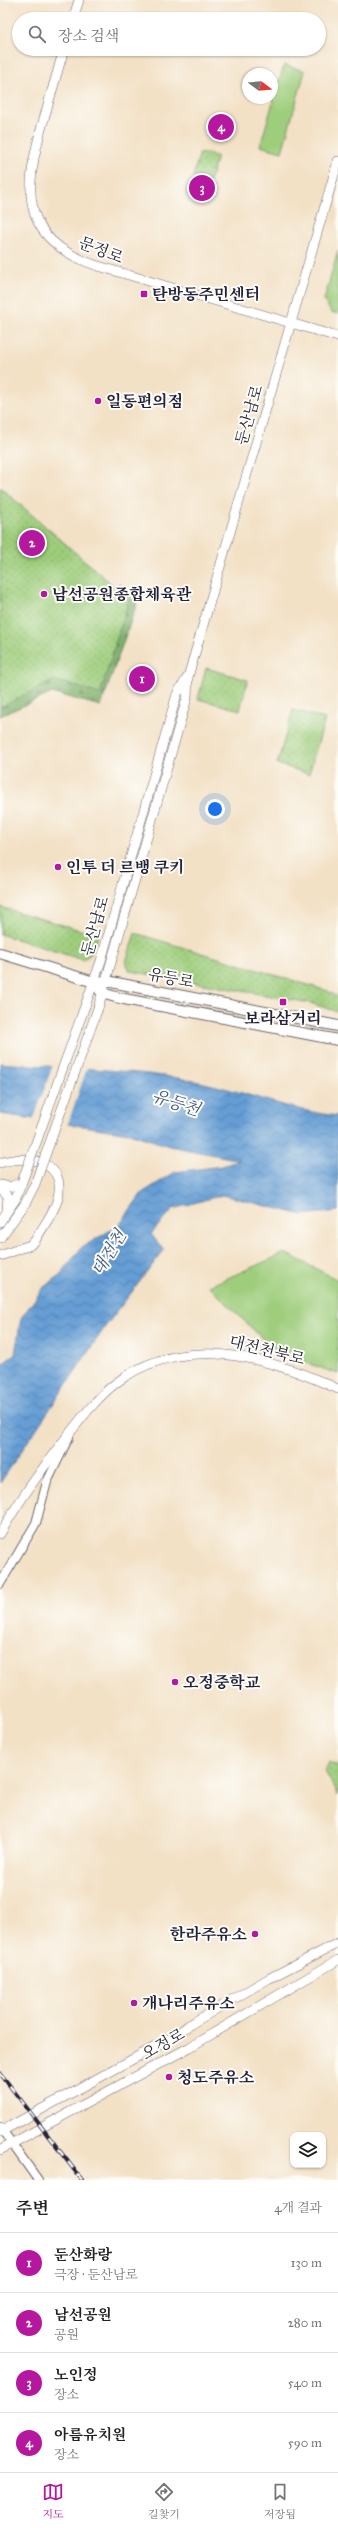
<!DOCTYPE html>
<html lang="ko">
<meta charset="utf-8">
<style>
:root{--surface:#fff;--page:#f6f6f6;--text:#222;--muted:#767676;--line:#e0e0e0;--accent:#b5179e}
body{margin:0;font-family:"IM FELL Great Primer","Noto Serif KR",serif;background:var(--page);color:var(--text)}
.controls{position:absolute;right:12px;bottom:12px;display:grid;overflow:hidden;border-radius:8px;box-shadow:0 1px 3px #0004}
.controls button{width:36px;height:36px;display:grid;place-items:center;padding:0;border:0;border-bottom:1px solid var(--line);background:var(--surface);color:var(--text);font:20px sans-serif}
.compass{position:absolute;left:242px;top:68px;width:36px;height:36px;border-radius:50%;background:var(--surface);box-shadow:0 1px 3px #0004;rotate:106deg}
.you{position:absolute;left:215px;top:809px;width:14px;height:14px;margin:-10px;border:3px solid #fff;border-radius:50%;background:#1a73e8;box-shadow:0 0 0 6px #1a73e833}
.badge{display:grid;place-items:center;width:26px;height:26px;border-radius:50%;background:var(--accent);color:#fff;font-size:13px;font-weight:700}
.pin{position:absolute;translate:-50% -50%;border:2px solid #fff;box-shadow:0 1px 4px #0006}
.list{margin:0;padding:0;list-style:none}
h2{display:flex;justify-content:space-between;align-items:center;height:52px;margin:0;padding:0 16px;font-size:17px}
h2 small{font-size:13px;font-weight:400;color:var(--muted)}
.list li{display:grid;grid-template-columns:26px 1fr auto;gap:12px;align-items:center;box-sizing:border-box;height:60px;padding:0 16px;border-top:1px solid var(--line)}
.list b{display:block;font-size:15px;white-space:nowrap}
.list p{margin:0;font-size:13px;white-space:nowrap;color:var(--muted)}
.list em{font-size:13px;font-style:normal;color:var(--muted)}
.icon{flex:none;width:22px;height:22px;fill:none;stroke:currentColor;stroke-width:2;stroke-linecap:round;stroke-linejoin:round}
.map{position:relative;flex:none;width:338px;height:2180px;overflow:hidden}
.search{position:absolute;background:var(--surface);box-shadow:0 1px 3px #0004;left:12px;right:12px;top:12px;height:44px;display:flex;align-items:center;gap:10px;box-sizing:border-box;padding:0 14px;border-radius:22px;color:var(--muted);font-size:15px}
.sheet{height:292px;background:var(--surface)}
nav{display:flex;justify-content:space-around;align-items:center;box-sizing:border-box;height:56px;border-top:1px solid var(--line);background:var(--surface);font-size:11px;color:var(--muted)}
nav a{display:grid;justify-items:center;gap:2px}
nav .on{color:var(--accent)}
.map>svg:first-child{display:block}
</style>
<div class="map">
<svg width="338" height="2180" viewBox="0 0 338 2180">
<defs>
<pattern id="forest-firs" width="22" height="20" patternUnits="userSpaceOnUse"><rect width="22" height="20" fill="#7eb06b"/><path d="M5 1l3.5 6h-7zM16 11l3.5 6h-7z" fill="#678f59"/></pattern>
<pattern id="park-dots" width="8" height="8" patternUnits="userSpaceOnUse"><rect width="8" height="8" fill="#9ecd7b"/><path d="M2 2h.1M6 6h.1" fill="none" stroke="#88b06b" stroke-width="1.8" stroke-linecap="round"/></pattern>
<pattern id="water-waves" width="16" height="10" patternUnits="userSpaceOnUse"><rect width="16" height="10" fill="#659dd4"/><path d="M0 5q4-4 8 0t8 0" fill="none" stroke="#5380ad"/></pattern>
</defs>
<rect width="100%" height="100%" fill="#fdfcf7"/>
<filter id="ink" filterUnits="userSpaceOnUse"><feTurbulence type="fractalNoise" baseFrequency=".025" numOctaves="2"/><feDisplacementMap in="SourceGraphic" scale="8" xChannelSelector="R" yChannelSelector="G"/><feConvolveMatrix kernelMatrix="1 2 1 2 8 2 1 2 1" color-interpolation-filters="sRGB"/></filter>
<filter id="wash" filterUnits="userSpaceOnUse"><feTurbulence type="fractalNoise" baseFrequency=".012" numOctaves="4" result="noise"/><feDisplacementMap in="SourceGraphic" scale="16" xChannelSelector="R" yChannelSelector="G"/><feGaussianBlur stdDeviation="0.9" result="paint"/><feColorMatrix in="noise" values="0 0 0 0 0 0 0 0 0 0 0 0 0 0 0 0 0 1.4 0 .05"/><feComposite in="paint" operator="in"/></filter>
<g filter="url(#wash)">
<rect width="100%" height="100%" fill="#f3e1c6"/>
<g fill="#9ecd7b" stroke="#60785b">
<path d="M284,65L305,71L282,152L260,146Z"/>
<path d="M338,251V314L331,312L324,300Z"/>
<path d="M285,1253L338,1280V1374L276,1352L209,1286Z"/>
</g>
<path fill="url(#forest-firs)" stroke="#506953" d="M119,583L137,603L101,706L52,693L0,716V619L124,602Z"/>
<g fill="url(#park-dots)" stroke="#60785b">
<path d="M200,152L217,156L210,181L193,176Z"/>
<path d="M0,487L129,599L100,694L55,680L0,707Z"/>
<path d="M206,668L248,680L240,710L198,699Z"/>
<path d="M293,710L325,719L309,774L277,764Z"/>
<path d="M0,907L98,935L93,952L83,960L0,934Z"/>
<path d="M135,933L328,991L338,997V1012L310,1003L130,971L126,962Z"/>
<path d="M329,1762L338,1766V1796L325,1771Z"/>
</g>
<path fill="url(#water-waves)" stroke="#446088" d="M0,1063C66,1068 135,1069 200,1082C246,1092 290,1111 338,1116V1211L303,1215L222,1195L173,1209L151,1234L164,1250L105,1327L0,1483V1366L15,1354L21,1318L44,1287L59,1276L81,1248L119,1225L142,1193L175,1172L222,1166L240,1160L169,1146L129,1133L0,1114Z"/>
<path fill="#f3e1c6" d="M53,1065L87,1068L67,1126L33,1121Z"/>
</g>
<g filter="url(#ink)">
<g fill="none" stroke-linecap="round" stroke-linejoin="round">
<defs>
<g id="tertiary">
<path d="M0,1584L36,1523L47,1482L69,1437"/>
<path d="M0,2127L38,2180"/>
</g>
<g id="secondary">
<path d="M73,19L79,0"/>
<path d="M64,49C57,73 50,98 43,122C24,189 18,238 95,265L338,337"/>
<path d="M85,1006L101,961L177,694L187,678"/>
<path d="M98,1008L187,698L188,677L338,161"/>
<path d="M0,1163C29,1153 69,1162 57,1201C53,1214 42,1228 35,1241L30,1245L0,1256"/>
<path d="M0,1185L10,1187L22,1182"/>
<path d="M0,1189L8,1196L7,1210"/>
<path d="M0,1222L15,1200L22,1182"/>
<path d="M0,1238L25,1204L35,1184"/>
<path d="M0,1534C18,1502 39,1473 61,1444C78,1423 95,1399 116,1383C183,1332 269,1357 338,1389"/>
<path d="M0,2132L175,2036L189,2025L268,1979L338,1943"/>
<path d="M0,2150L190,2047L338,1960"/>
</g>
<g id="primary">
<path d="M0,953L94,982L106,981L338,1026"/>
<path d="M94,982L102,993L119,998L338,1040"/>
</g>
</defs>
<use href="#tertiary" stroke="#6b656c" stroke-width="10"/>
<use href="#secondary" stroke="#6b656c" stroke-width="10"/>
<use href="#primary" stroke="#6b656c" stroke-width="12"/>
<use href="#tertiary" stroke="#fff" stroke-width="8"/>
<use href="#secondary" stroke="#fff" stroke-width="9"/>
<use href="#primary" stroke="#fff" stroke-width="10"/>
<defs>
<path id="rail" d="M0,2073L82,2180"/>
</defs>
<use href="#rail" stroke="#22223b" stroke-width="4"/>
<use href="#rail" stroke="#fdfcf7" stroke-width="2.5" stroke-dasharray="8" stroke-linecap="butt"/>
<defs>
<g id="secondary-bridge">
<path d="M22,1182L85,1006"/>
<path d="M35,1184L98,1008"/>
</g>
</defs>
<use href="#secondary-bridge" stroke="#6b656c" stroke-width="10" stroke-linecap="butt"/>
<use href="#secondary-bridge" stroke="#fff" stroke-width="9"/>
</g>
</g>
<g fill="#b5179e" stroke="#fdfcf7" stroke-width="1.5">
<rect x="140" y="290" width="8" height="8" rx="2"/>
<circle cx="98" cy="401" r="4"/>
<circle cx="44" cy="594" r="4"/>
<circle cx="58" cy="867" r="4"/>
<rect x="279" y="998" width="8" height="8" rx="2"/>
<circle cx="175" cy="1682" r="4"/>
<circle cx="255" cy="1934" r="4"/>
<circle cx="134" cy="2003" r="4"/>
<circle cx="169" cy="2077" r="4"/>
</g>
<g text-anchor="middle" dominant-baseline="central" stroke-width="4" stroke-linejoin="round" paint-order="stroke">
<g font-size="16" fill="#22223b" stroke="#fdfcf7">
<text transform="translate(101 250) rotate(21)">문정로</text>
<text transform="translate(249 415) rotate(-74)">둔산남로</text>
<text transform="translate(95 926) rotate(-74)">둔산남로</text>
<text transform="translate(171 978) rotate(11)">유등로</text>
<text transform="translate(267 1350) rotate(14)">대전천북로</text>
<text transform="translate(163 2044) rotate(-30)">오정로</text>
</g>
<g font-size="16" font-weight="bold" fill="#22223b" stroke="#fdfcf7" text-anchor="start">
<text x="152" y="294">탄방동주민센터</text>
<text x="106" y="401">일동편의점</text>
<text x="52" y="594">남선공원종합체육관</text>
<text x="66" y="867">인투 더 르뱅 쿠키</text>
<text x="283" y="1018" text-anchor="middle">보라삼거리</text>
<text x="183" y="1682">오정중학교</text>
<text x="247" y="1934" text-anchor="end">한라주유소</text>
<text x="142" y="2003">개나리주유소</text>
<text x="177" y="2077">청도주유소</text>
</g>
<g font-size="17" font-style="italic" fill="#405980" stroke="#fdfcf7">
<text transform="translate(176 1103) rotate(18)">유등천</text>
<text transform="translate(109 1253) rotate(-59)">대전천</text>
</g>
</g>
</svg>
<div class="controls">
<button><svg class="icon" aria-label="layers" viewBox="0 0 24 24"><path d="M12 4l9 5-9 5-9-5zM3 14l9 5 9-5"/></svg></button>
</div>
<svg class="compass" viewBox="-18 -18 36 36"><path d="M0-13l5 13h-10z" fill="#e53935"/><path d="M0 13l5-13h-10z" fill="#767676"/></svg>
<div class="you"></div>
<div class="pin badge" style="left:142px;top:679px">1</div>
<div class="pin badge" style="left:32px;top:543px">2</div>
<div class="pin badge" style="left:202px;top:188px">3</div>
<div class="pin badge" style="left:221px;top:127px">4</div>
<div class="search"><svg class="icon" aria-label="search" viewBox="0 0 24 24"><circle cx="10" cy="10" r="6"/><path d="M15 15l6 6"/></svg>장소 검색</div>
</div>
<section class="sheet">
<h2>주변<small>4개 결과</small></h2>
<ul class="list">
<li><span class="badge">1</span><div><b>둔산화랑</b><p>극장 · 둔산남로</p></div><em>130 m</em></li>
<li><span class="badge">2</span><div><b>남선공원</b><p>공원</p></div><em>280 m</em></li>
<li><span class="badge">3</span><div><b>노인정</b><p>장소</p></div><em>540 m</em></li>
<li><span class="badge">4</span><div><b>아름유치원</b><p>장소</p></div><em>590 m</em></li>
</ul>
</section>
<nav>
<a class="on"><svg class="icon" aria-label="map" viewBox="0 0 24 24"><path d="M3 6l6-2 6 2 6-2v14l-6 2-6-2-6 2zM9 4v14M15 6v14"/></svg>지도</a>
<a><svg class="icon" aria-label="directions" viewBox="0 0 24 24"><path d="M12 3l9 9-9 9-9-9zM9 14v-3h6M13 9l2 2-2 2"/></svg>길찾기</a>
<a><svg class="icon" aria-label="saved" viewBox="0 0 24 24"><path d="M7 4h10v16l-5-4-5 4z"/></svg>저장됨</a>
</nav>
